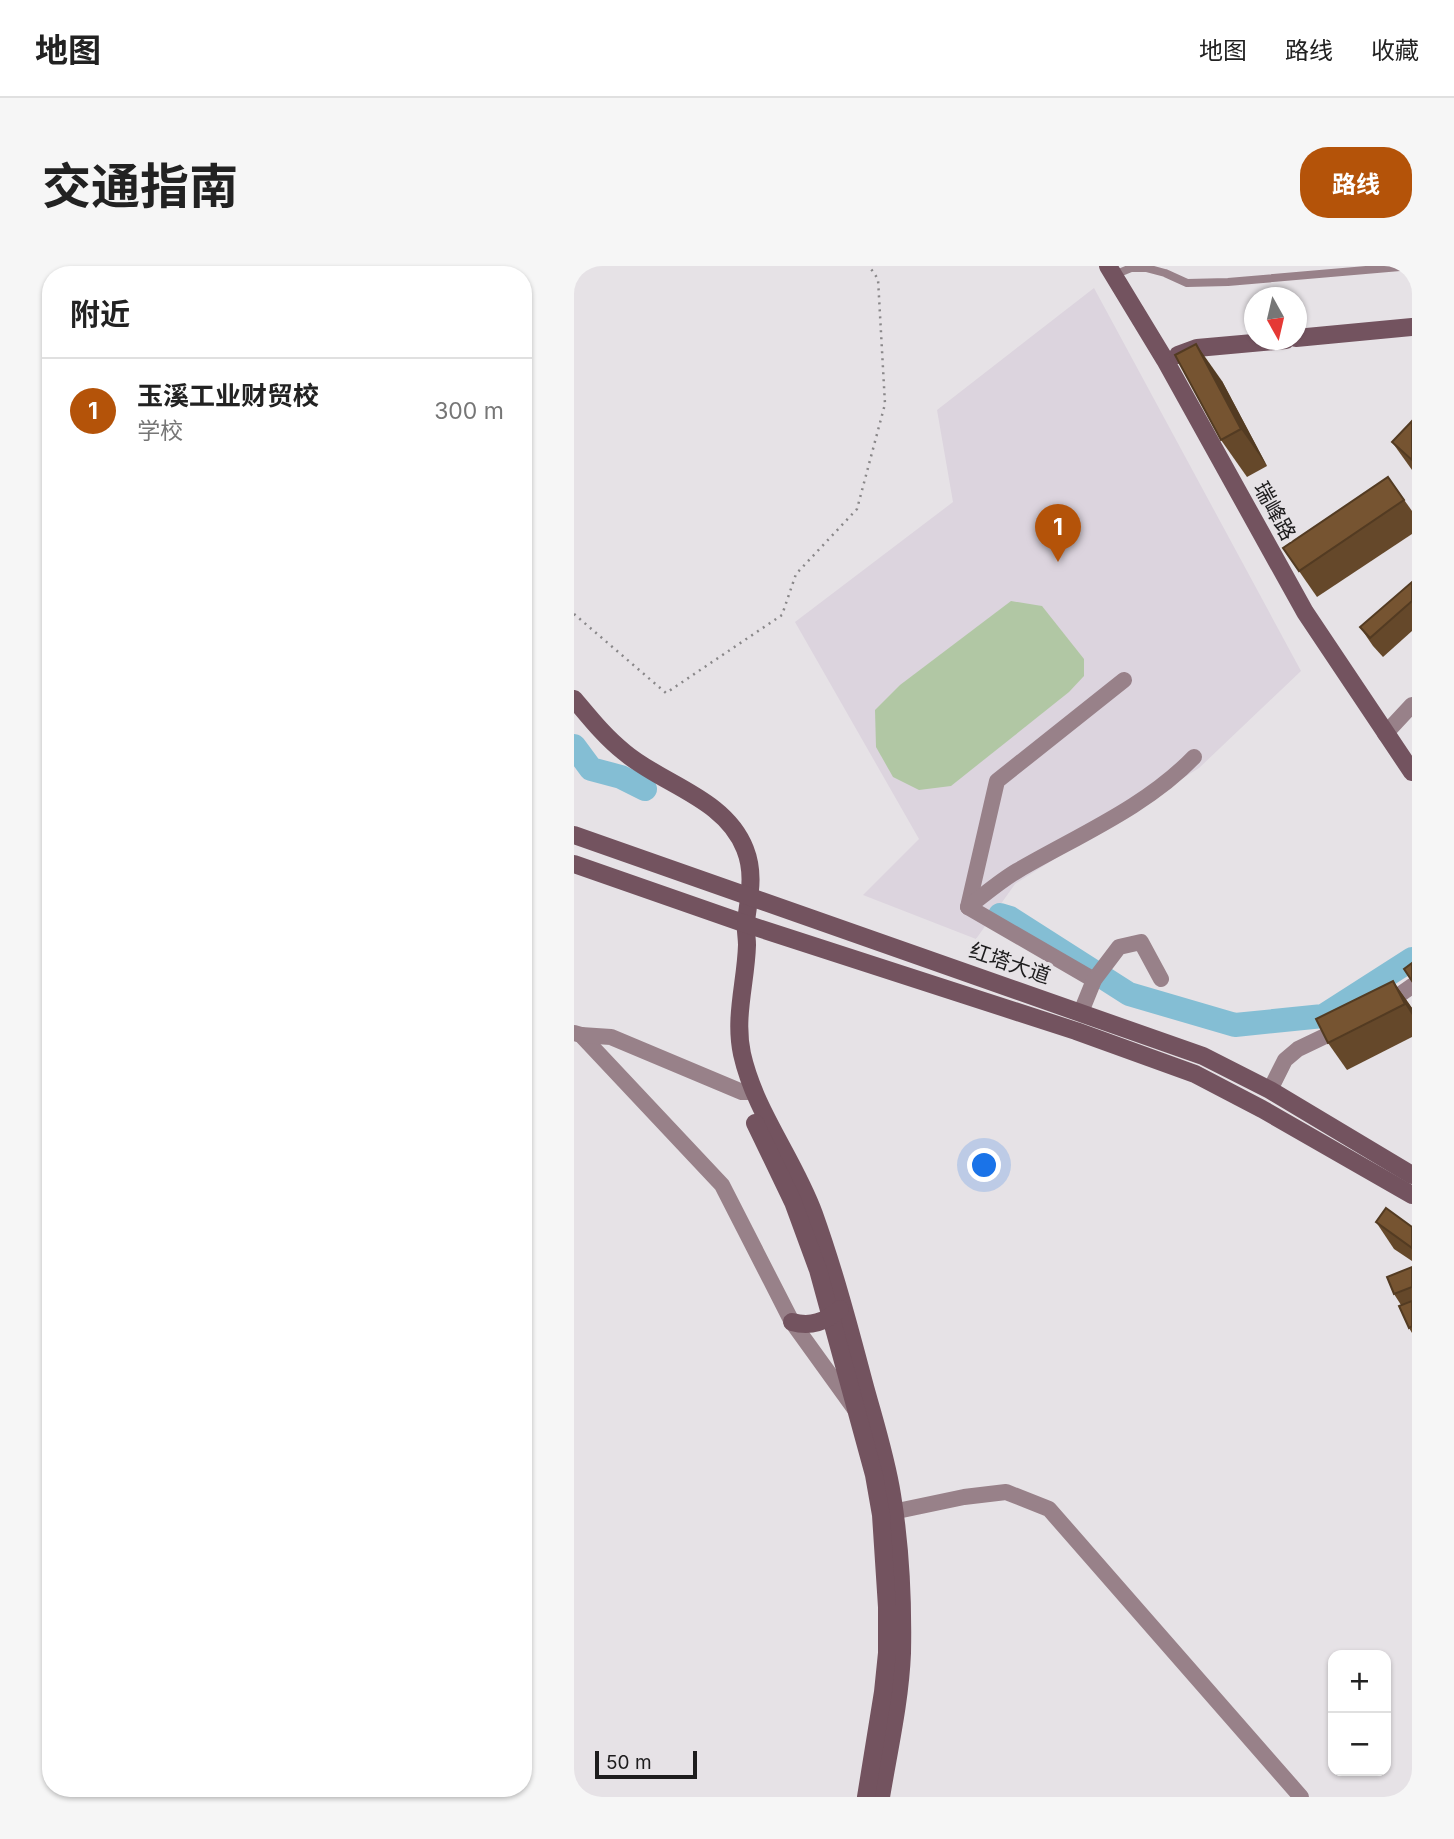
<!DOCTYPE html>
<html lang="zh">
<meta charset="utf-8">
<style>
:root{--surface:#fff;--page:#f6f6f6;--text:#222;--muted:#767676;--line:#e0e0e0;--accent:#b45309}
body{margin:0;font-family:Inter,"Noto Sans SC",sans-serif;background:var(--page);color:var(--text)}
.controls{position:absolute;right:21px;bottom:21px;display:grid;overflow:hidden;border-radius:14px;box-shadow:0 2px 5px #0004}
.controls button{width:63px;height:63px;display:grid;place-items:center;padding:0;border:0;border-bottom:2px solid var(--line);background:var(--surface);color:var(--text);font:35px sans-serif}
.compass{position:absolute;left:670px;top:21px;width:63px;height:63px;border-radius:50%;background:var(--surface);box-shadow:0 2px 5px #0004;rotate:172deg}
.scale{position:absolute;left:21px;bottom:18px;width:102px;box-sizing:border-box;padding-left:7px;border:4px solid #1d1c1d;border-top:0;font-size:19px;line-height:24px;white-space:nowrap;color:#1d1c1d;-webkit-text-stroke:5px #e6e2e6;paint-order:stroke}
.you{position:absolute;left:411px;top:900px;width:24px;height:24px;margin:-18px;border:5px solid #fff;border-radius:50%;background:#1a73e8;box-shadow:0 0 0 10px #1a73e833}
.badge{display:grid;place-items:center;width:46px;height:46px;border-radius:50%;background:var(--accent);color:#fff;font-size:23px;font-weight:700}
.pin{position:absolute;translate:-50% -58px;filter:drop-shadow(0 2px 4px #0008)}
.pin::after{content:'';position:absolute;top:37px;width:24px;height:21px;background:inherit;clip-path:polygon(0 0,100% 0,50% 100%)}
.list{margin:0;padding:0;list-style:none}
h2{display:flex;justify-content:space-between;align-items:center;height:91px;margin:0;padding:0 28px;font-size:30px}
h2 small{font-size:23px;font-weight:400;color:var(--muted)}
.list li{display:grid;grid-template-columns:46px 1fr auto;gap:21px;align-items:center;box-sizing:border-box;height:105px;padding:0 28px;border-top:2px solid var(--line)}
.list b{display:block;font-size:26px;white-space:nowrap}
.list p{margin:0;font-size:23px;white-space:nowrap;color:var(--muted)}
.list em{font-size:23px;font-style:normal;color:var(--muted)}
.map{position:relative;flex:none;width:838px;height:1531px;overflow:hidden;border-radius:28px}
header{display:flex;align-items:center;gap:42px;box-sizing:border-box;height:98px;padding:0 35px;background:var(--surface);border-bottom:2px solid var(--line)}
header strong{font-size:33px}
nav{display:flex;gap:38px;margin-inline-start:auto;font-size:24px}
.intro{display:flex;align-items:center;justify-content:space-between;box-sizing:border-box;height:168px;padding:0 42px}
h1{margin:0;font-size:49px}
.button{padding:18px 32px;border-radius:28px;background:var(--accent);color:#fff;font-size:24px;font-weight:700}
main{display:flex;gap:42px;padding:0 42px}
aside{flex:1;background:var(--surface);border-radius:28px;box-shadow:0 2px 5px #0004}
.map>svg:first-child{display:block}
</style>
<header>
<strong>地图</strong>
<nav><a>地图</a><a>路线</a><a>收藏</a></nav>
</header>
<div class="intro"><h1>交通指南</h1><a class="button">路线</a></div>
<main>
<aside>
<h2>附近<small></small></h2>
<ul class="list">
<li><span class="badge">1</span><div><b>玉溪工业财贸校</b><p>学校</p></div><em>300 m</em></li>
</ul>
</aside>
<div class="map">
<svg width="838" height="1531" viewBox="0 0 838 1531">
<rect width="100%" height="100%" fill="#e6e2e6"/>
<path fill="#dcd4de" d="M520,22L727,405L625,502L441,618L402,673L289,629L345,573L221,356L379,236L363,144Z"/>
<path fill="#b1c7a4" d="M437,335L468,340L510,393V410L495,426L377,520L345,524L319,511L302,481L301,444L326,419Z"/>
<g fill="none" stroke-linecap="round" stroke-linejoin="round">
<g stroke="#84bed4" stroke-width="24">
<path d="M0,480L17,503L47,511L71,523"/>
<path d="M426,649L436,652L555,728L661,759L749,750L838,693"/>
</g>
<path stroke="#898789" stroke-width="2.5" stroke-dasharray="2 5" stroke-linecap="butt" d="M0,348L92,427L208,349L222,308L283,243L311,138L304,13L295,0"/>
<path stroke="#988189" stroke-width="8" d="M540,9L557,2H572L591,7L613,17L654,16L838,0"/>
<g stroke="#988189" stroke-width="16">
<path d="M811,468L838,439"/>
<path d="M394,641L423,515L550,414"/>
<path d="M520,714L394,641C410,629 426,615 443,605C503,570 572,541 620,491"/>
<path d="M811,739L838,720"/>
<path d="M507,746L520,714L545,681L567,676L587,713"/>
<path d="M0,767L7,769L148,919L218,1056L280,1142"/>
<path d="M7,769L37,771L168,826H180"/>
<path d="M696,824L711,794L724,783L770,761"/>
<path d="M309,1248L390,1231L432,1226L475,1243L727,1531"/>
</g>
<g stroke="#73535f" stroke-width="18">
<path d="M534,0L591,94L731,346L838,506"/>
<path d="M722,72L838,61"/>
<path d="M604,89L623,82L712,74"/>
<path d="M0,433C16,452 31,471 50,486C89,519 151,532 171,583C181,608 175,631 172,655C171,663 173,671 173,679C172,716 160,751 168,788C181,846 220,893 240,948C260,1004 275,1060 290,1117C300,1154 312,1191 318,1229C326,1278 329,1337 328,1387C326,1435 315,1483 307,1531"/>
<path d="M0,569L629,790L696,824L838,909"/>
<path d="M0,598L172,658L502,765L621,808L688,843L838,929"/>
<path d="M181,857L219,936L244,1004L300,1209L307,1249L313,1341V1387L309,1426L292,1531"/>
<path d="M218,1056C237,1061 251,1056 266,1043"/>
</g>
</g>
<g fill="#65482a">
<path d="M648,115L693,200L673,211L647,174Z"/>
<path d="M838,155V204L818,176Z"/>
<path d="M814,211L838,245V268L743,331L709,282Z"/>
<path d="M838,316V365L809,391L799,380L786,361Z"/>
<path d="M819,715L838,742V771L773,804L754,777Z"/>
<path d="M802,956L838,961V995L820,983Z"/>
<path d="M838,1001V1067L835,1062L827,1039L820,1028Z"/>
</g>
<g fill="#533b22">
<path d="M622,78L648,115L693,200L667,163Z"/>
<path d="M819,715L838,742V749L831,738Z"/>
</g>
<g fill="#765431" stroke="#533b22" stroke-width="2">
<path d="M622,78L667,163L647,174L601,89Z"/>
<path d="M838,155V194L818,176Z"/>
<path d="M814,211L830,234L725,305L709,282Z"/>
<path d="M838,316V335L796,372L786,361Z"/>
<path d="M838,697V715L830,703Z"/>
<path d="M819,715L831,738L754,777L742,753Z"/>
<path d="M812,942L838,961V982L802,956Z"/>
<path d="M838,1001V1021L820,1028L813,1011Z"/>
<path d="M838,1035V1060L835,1062L825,1040Z"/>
</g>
<g text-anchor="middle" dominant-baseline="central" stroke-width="7" stroke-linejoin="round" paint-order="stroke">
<g font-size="21" fill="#1d1c1d" stroke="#e6e2e6">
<text transform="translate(701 245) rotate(61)">瑞峰路</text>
<text transform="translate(436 697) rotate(19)">红塔大道</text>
</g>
</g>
</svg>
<div class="controls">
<button>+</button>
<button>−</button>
</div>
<svg class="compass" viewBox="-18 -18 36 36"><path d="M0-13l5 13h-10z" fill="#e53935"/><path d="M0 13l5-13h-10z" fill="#767676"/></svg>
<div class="scale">50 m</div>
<div class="you"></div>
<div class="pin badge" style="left:484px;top:296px">1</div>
</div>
</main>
